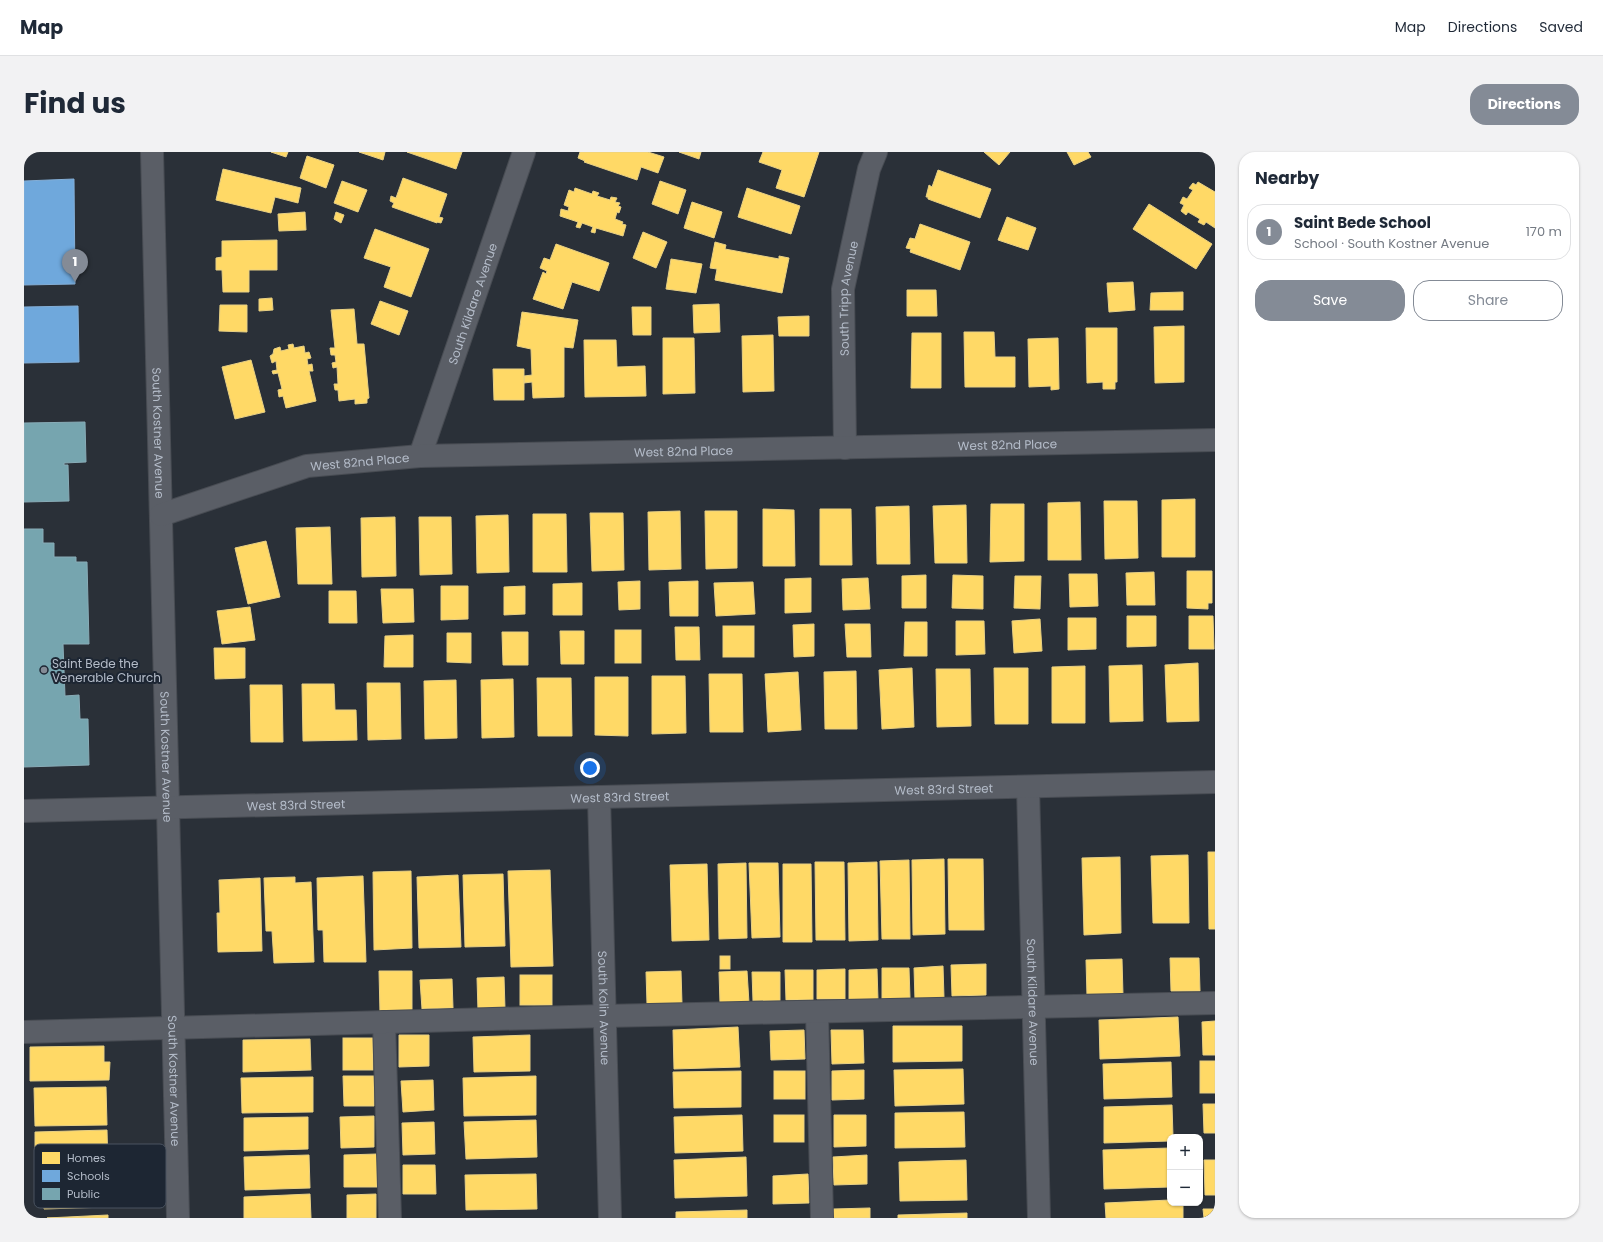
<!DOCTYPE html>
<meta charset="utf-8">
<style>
:root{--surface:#fff;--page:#f2f2f3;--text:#1f2937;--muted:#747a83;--line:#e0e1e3;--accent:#848b96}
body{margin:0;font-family:Poppins,sans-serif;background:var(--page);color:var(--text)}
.controls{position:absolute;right:12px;bottom:12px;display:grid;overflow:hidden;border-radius:8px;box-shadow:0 1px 3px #0004}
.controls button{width:36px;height:36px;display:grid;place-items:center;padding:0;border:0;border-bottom:1px solid var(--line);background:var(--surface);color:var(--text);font:20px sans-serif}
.you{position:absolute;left:566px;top:616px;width:14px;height:14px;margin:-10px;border:3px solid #fff;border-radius:50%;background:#1a73e8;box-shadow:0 0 0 6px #1a73e833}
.badge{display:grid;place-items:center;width:26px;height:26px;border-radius:50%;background:var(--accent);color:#fff;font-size:13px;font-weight:700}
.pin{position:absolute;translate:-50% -33px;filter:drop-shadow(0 1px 2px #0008)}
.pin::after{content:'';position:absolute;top:21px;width:14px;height:12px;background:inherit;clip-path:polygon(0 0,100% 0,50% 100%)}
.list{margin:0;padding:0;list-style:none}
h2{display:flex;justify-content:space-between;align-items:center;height:52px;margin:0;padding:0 16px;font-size:17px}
h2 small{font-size:13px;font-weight:400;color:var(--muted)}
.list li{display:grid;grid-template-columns:26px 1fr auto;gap:12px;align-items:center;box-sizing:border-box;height:56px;margin:0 8px 8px;padding:0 8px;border:1px solid var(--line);border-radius:16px}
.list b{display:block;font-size:15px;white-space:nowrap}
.list p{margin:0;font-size:13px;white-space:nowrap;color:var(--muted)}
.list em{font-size:13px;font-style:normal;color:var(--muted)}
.actions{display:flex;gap:8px;padding:12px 16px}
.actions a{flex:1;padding:9px 0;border:1px solid var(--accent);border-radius:16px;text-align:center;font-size:14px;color:var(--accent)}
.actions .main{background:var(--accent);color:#fff}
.map{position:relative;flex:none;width:1191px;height:1066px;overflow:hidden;border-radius:16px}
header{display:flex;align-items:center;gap:24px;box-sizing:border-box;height:56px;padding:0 20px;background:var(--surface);border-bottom:1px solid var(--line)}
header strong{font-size:19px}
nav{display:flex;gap:22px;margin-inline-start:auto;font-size:14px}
.intro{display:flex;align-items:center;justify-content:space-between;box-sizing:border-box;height:96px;padding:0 24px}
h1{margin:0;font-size:28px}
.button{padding:10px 18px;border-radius:16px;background:var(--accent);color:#fff;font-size:14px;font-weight:700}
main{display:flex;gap:24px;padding:0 24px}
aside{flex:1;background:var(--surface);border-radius:16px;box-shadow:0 1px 3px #0004}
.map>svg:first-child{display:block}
</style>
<header>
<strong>Map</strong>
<nav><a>Map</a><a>Directions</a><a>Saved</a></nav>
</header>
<div class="intro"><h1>Find us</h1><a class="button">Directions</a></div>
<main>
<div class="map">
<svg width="1191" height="1066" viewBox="0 0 1191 1066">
<rect width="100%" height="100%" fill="#2a3038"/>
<g fill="#ffd966" stroke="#e8d084">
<path d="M247,0H264L262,5Z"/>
<path d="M335,0H361L359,8Z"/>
<path d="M383,0H438L432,17Z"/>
<path d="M556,0H624L640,5L634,21L617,15L613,28L560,10L561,9L554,6Z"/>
<path d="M655,0H677L675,7Z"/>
<path d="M739,0H795L780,45L752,36L758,18L735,10Z"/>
<path d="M960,0H986L975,13Z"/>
<path d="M1043,0H1064L1067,5L1050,13Z"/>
<path d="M283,4L310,13L302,36L276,26Z"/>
<path d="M199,17L277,36L274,51L251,45L247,61L192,48Z"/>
<path d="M914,18L967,37L956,66L904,47V45H902L905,33L908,35Z"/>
<path d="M379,26L423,42L415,65L419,66L417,71L413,70V71L368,55L370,51L366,49L367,44L372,46Z"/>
<path d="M318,29L343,38L334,60L310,51Z"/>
<path d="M636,29L662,38L654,62L628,52Z"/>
<path d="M1174,30L1191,40V76L1182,70L1180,73L1174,70L1176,67L1164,60L1162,63L1157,59L1160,53L1156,51L1159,45L1163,47L1169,38L1165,36L1169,31L1172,33Z"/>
<path d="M551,36L568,42L569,39L575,41L573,44L586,48L587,45L593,46L591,50L596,51L594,54L597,55L595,61L593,60L591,67L599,70L598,72L602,73L599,84L572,76L571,81L567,80L569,75L558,71L556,76L552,75L554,70L536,64L537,57L544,59L545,55L540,53L545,38L550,40Z"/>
<path d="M723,36L776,54L767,82L714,65Z"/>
<path d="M668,50L698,60L690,86L660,76Z"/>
<path d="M1125,52L1188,92L1172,117L1109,77Z"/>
<path d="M281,60L282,78L255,79L254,62Z"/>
<path d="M312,60L320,63L317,71L310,67Z"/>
<path d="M983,65L1012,76L1004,98L974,88Z"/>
<path d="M896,72L946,90L936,118L886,100L887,97L882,96L886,86L891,87Z"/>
<path d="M351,77L405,97L387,145L360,135L367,115L340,106Z"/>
<path d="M619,80L643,90L632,116L609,106Z"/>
<path d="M253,88V118H225V140H199L198,118H192V106L198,105V89Z"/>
<path d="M691,90L702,93L701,97L755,107V104L765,106L758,141L691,128L693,117L686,116Z"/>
<path d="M532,92L585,111L575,139L548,130L539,157L509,147L519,120L522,122L523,119L516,116L520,106L526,108Z"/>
<path d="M647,107L678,112L672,141L642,137Z"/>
<path d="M1109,130L1111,158L1085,160L1083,131Z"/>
<path d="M883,138H912L913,164H883Z"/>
<path d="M1159,140V158H1126L1127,141Z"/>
<path d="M248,146L249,158L235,159V147Z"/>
<path d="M356,149L384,159L375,183L347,172Z"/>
<path d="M695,152L696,180L670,181L669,153Z"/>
<path d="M196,153H223V180L195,179Z"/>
<path d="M608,155H627V183H609Z"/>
<path d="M330,157L333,192H340L345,246L343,247V251L331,252V247L315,249L314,238H311L310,232H314L313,215L309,216L308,211L312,210L311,203H307L306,196H311L307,158Z"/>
<path d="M498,160L554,168L549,196L540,195V245L509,246L508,230L500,231V224L508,223L507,197L493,194Z"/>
<path d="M785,164V184H755L754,165Z"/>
<path d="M1160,174V230L1131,231L1130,175Z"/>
<path d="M1062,176H1093V230H1091V237H1079V230L1063,231Z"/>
<path d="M940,180H970L971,205H991V235H941Z"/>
<path d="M888,181H917V236H887Z"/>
<path d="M749,183L750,239L719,240L718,184Z"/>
<path d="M639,186H670L671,241L639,242Z"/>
<path d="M1034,186L1035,237L1027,238V234L1005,235L1004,187Z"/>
<path d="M560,188H592L593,215L621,214L622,244L561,245Z"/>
<path d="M269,192L270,196L280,194L281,201L285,200L287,206L283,207L284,213L288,212L289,219H285L292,249L262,256L259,244L255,245L254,238L258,237L254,221L249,222L248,219L253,218L252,209L248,211L246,204L249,202L250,197L256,195L257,199L265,197L264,193Z"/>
<path d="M227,208L241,260L211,267L198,215Z"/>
<path d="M469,217H500V248H470Z"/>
<path d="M1171,347V405H1138V348Z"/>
<path d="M1080,349H1113L1114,406L1081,407Z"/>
<path d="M1056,350L1057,408H1024V351Z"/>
<path d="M967,352H1000V409L966,410Z"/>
<path d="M942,353L943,411H911L909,354Z"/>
<path d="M885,354L886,412H853L852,355Z"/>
<path d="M739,357L770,358L771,414H739Z"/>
<path d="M796,357H827L828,413H796Z"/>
<path d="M656,359L657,417L625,418L624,360Z"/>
<path d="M681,359H713V416L682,417Z"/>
<path d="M566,361H599L600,418L568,419Z"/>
<path d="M509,362H542L543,420H509Z"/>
<path d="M484,363L485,420L453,421L452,364Z"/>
<path d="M371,365L372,424L338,425L337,366Z"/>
<path d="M395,365H427L428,422L396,423Z"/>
<path d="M306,375L308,432H274L272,376Z"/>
<path d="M242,389L256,445L224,452L211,396Z"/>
<path d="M1163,419H1188V451H1184V457L1163,456Z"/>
<path d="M1130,420L1131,453H1103L1102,421Z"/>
<path d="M1045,422H1073L1074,454L1046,455Z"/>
<path d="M902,423V456H878V424Z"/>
<path d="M929,423L959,424V457L928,456Z"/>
<path d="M991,424H1017L1016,457L990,456Z"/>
<path d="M787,426V460L761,461V427Z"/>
<path d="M844,426L846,457L819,458L818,427Z"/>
<path d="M616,429V457L595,458L594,430Z"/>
<path d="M674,429V464H646L645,430Z"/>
<path d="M729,430L731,462L692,464L690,431Z"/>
<path d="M558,431V463H529V432Z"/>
<path d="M417,434H444V467L417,468Z"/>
<path d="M501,434V462L480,463V435Z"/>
<path d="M357,437H389L390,470L359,471Z"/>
<path d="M305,439H332L333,471H305Z"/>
<path d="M226,455L231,488L198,492L193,459Z"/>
<path d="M1103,464H1132V494L1103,495Z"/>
<path d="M1165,464H1189L1190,497H1165Z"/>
<path d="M1044,466H1072V497L1044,498Z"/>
<path d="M1016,467L1018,499L990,501L988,469Z"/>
<path d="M932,469H960L961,502L932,503Z"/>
<path d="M881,470H903V504H880Z"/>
<path d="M790,472V504L770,505L769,473Z"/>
<path d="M821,472H846L847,505H823Z"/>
<rect x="699" y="474" width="31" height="31"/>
<path d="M651,475H675L676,508H652Z"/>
<rect x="591" y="478" width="26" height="33"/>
<path d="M536,479H560V512H537Z"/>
<path d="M478,480H504V513H479Z"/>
<path d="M423,481H447V511L423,510Z"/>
<path d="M389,483V515H360L361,484Z"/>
<path d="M190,496H221V526L191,527Z"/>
<path d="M1174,511L1175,569L1143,570L1141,513Z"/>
<path d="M1118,513L1119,569L1086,570L1085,514Z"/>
<path d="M1061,514V571H1028V515Z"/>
<path d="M888,516L890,575L858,577L855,518Z"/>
<path d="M970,516H1004V572H971Z"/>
<path d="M912,517H946L947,574L913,575Z"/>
<path d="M832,519L833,577H801L800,520Z"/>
<path d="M774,520L777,578L744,580L741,522Z"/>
<path d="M685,522H718L719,580H686Z"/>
<path d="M628,524H661L662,581L628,582Z"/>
<path d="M571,525H604V584L571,583Z"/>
<path d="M513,526H547L548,584H514Z"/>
<path d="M489,527L490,585L458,586L457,528Z"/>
<path d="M432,528L433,586L401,587L400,529Z"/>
<path d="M343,531H376L377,587L344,588Z"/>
<path d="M278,532H310L311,558H332L333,588L279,589Z"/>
<path d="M226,533H258L259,590H227Z"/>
<path d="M1184,700H1191V777H1185Z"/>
<path d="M1164,703L1165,771H1129L1127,704Z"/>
<path d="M1096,705L1097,781L1060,783L1058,706Z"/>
<path d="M920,707L921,782L889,783L888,708Z"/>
<path d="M924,707H959L960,778H925Z"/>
<path d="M885,708L886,787H858L856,709Z"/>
<path d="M791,710H820L821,788H792Z"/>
<path d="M853,710L854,788L825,789L824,711Z"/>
<path d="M722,711L723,786L695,787L694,712Z"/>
<path d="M725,711H754L756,785L728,786Z"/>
<path d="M683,712L685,788L648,789L646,713Z"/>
<path d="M759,712H787L788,790H759Z"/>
<path d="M526,718L529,814L487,815L484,719Z"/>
<path d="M387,719L388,796L350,798L349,720Z"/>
<path d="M479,722L481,794L441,795L439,723Z"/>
<path d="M434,723L437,795L395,796L393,725Z"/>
<path d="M339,724L342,810H300L299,778H294L293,726Z"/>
<path d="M271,725V731L287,730L290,810L250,811L248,779H242L240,726Z"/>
<path d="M236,726L238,799L194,800L193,761H196L195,728Z"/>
<rect x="696" y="804" width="10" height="13"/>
<path d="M1146,806H1175L1176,839H1147Z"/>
<path d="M1098,807L1099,843L1063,844L1062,808Z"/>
<path d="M962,812V843L928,844L927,813Z"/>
<path d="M919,814L920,846L891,848L890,816Z"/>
<path d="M858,816H885L886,846L858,847Z"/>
<path d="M821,817V847H793V818Z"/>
<path d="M853,817L854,848H825V818Z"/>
<path d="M761,818H789V848H762Z"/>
<path d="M355,819H388V860L356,861Z"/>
<path d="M657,819L658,852H623L622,820Z"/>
<path d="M723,819L725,851H696L695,820Z"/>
<path d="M728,820H756V849H729Z"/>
<rect x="496" y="823" width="32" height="30"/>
<path d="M480,825L481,857L454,859L453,826Z"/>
<path d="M428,827L429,856L398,857L396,828Z"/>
<path d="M1154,865L1156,904L1076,907L1075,868Z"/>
<path d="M1191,869V903H1179L1178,870Z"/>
<path d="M869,874H938V909L869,910Z"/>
<path d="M714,875L716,915L650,917L649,878Z"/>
<path d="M780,878L781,907L747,908L746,879Z"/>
<path d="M807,878H839L840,911L808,912Z"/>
<path d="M375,883H405V914L375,915Z"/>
<path d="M506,883V919L450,920L449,885Z"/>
<rect x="319" y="886" width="30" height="32"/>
<path d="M286,887L287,918L219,920V888Z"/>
<path d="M80,894V910H86L85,928L6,929V895Z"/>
<rect x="1176" y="909" width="15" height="32"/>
<path d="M1147,910L1148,945L1080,947L1079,912Z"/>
<path d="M939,917L940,952L871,954L870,918Z"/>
<path d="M840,918V947L808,948V919Z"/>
<path d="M717,919V955L650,956L649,920Z"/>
<rect x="750" y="919" width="31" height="28"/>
<path d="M319,924H350V954H320Z"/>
<path d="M512,924V963L440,964L439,926Z"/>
<path d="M289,925V960L218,961L217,926Z"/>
<path d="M409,928L410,958L379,960L377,929Z"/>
<path d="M82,935L83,973L11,974L10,936Z"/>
<path d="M1179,952H1191V981H1180Z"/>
<path d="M1148,953L1149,985H1146V989L1080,991V955Z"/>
<path d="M940,960L941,995L871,996V961Z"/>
<path d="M718,963L719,999L651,1001L650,965Z"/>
<rect x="750" y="963" width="30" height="27"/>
<path d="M810,963H842V994L810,995Z"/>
<path d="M350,964V995L317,996L316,965Z"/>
<path d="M284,965V997L220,999V966Z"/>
<path d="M512,968L513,1005L442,1007L440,970Z"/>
<path d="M410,970L411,1002L379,1003L378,971Z"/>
<path d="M83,978L84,1016L11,1018V980Z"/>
<path d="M1146,996V1035L1080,1037L1079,998Z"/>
<path d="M353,1002V1035H320V1003Z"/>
<path d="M285,1003L286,1036L221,1038L220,1005Z"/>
<path d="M843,1003V1032L810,1033L809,1005Z"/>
<path d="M722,1005L723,1044L651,1046L650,1008Z"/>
<path d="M942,1008L943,1048L876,1049L875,1010Z"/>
<path d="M1180,1008H1191V1043H1181Z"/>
<path d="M379,1013H411L412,1042H379Z"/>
<path d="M82,1022L84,1055L20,1057L18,1024Z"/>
<path d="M512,1022L513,1057L442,1058L441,1023Z"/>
<path d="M784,1022L785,1051L749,1052V1024Z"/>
<path d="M286,1042L287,1066H220V1045Z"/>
<path d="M352,1042V1066H323V1043Z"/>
<path d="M1146,1048V1051H1159V1066H1082L1081,1051Z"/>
<path d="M846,1056V1066H809V1057Z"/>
<path d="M1179,1057H1191V1066H1180Z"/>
<path d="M723,1058V1066H652V1060Z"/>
<path d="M943,1061V1066H874V1063Z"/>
<path d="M84,1063V1066H23Z"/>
</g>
<g fill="#6fa8dc" stroke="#84aed6">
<path d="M50,27L51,132L0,133V29Z"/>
<path d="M54,154L55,210L0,211V155Z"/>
</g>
<g fill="#76a5af" stroke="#89acb7">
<path d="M61,270L62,310L40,311V313H44L45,349L0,350V271Z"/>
<path d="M0,377H19V391H30V405H52V410H63L65,492H39L41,544L55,543L56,567H64L65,613L0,615Z"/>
</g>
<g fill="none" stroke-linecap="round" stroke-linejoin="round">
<defs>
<g id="minor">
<path id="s1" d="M128,0L154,1066"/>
<path id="s2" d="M821,296L819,137L845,17L852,0"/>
<path id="s3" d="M396,304L500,0"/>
<path id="s4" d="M137,363L283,314L396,304L1191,288"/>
<path id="s5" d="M1004,635L1015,1066"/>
<path id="s6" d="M575,645L586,1066"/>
<path id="s7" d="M0,659L1191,630"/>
<path d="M793,860L798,1066"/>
<path d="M360,870L366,1066"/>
<path d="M0,880L580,864L1191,851"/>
</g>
</defs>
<use href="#minor" stroke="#484c53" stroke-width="24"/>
<use href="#minor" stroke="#5a5e66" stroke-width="22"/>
</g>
<circle fill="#848b96" stroke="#1d2633" stroke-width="1.5" cx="20" cy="518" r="4"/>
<g text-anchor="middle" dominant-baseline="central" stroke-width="4" stroke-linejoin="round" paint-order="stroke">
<g font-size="12" fill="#b4bcc9" stroke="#1d2633">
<text stroke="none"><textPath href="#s2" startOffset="150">South Tripp Avenue</textPath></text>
<text stroke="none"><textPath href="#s3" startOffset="161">South Kildare Avenue</textPath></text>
<text stroke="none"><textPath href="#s1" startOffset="281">South Kostner Avenue</textPath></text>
<text stroke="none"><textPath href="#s4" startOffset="855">West 82nd Place</textPath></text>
<text stroke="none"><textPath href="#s4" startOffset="531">West 82nd Place</textPath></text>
<text stroke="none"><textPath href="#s4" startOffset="207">West 82nd Place</textPath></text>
<text stroke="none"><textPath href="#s1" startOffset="605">South Kostner Avenue</textPath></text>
<text stroke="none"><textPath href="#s7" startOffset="920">West 83rd Street</textPath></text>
<text stroke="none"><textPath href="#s7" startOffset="596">West 83rd Street</textPath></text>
<text stroke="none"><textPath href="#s7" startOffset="272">West 83rd Street</textPath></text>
<text stroke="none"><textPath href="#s5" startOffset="215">South Kildare Avenue</textPath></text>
<text stroke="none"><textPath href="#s6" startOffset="211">South Kolin Avenue</textPath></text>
<text stroke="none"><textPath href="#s1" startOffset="929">South Kostner Avenue</textPath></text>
</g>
<g font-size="12" fill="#b4bcc9" stroke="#1d2633" text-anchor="start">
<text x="28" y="511">Saint Bede the<tspan x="28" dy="14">Venerable Church</tspan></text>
</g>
</g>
<rect x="10" y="992" width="132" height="64" rx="6" fill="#1d2633" stroke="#4a5360" stroke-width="1"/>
<rect x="18" y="1000" width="18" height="12" fill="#ffd966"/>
<rect x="18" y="1018" width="18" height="12" fill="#6fa8dc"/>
<rect x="18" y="1036" width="18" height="12" fill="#76a5af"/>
<g font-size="11" fill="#b4bcc9">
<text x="43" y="1010">Homes</text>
<text x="43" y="1028">Schools</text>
<text x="43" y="1046">Public</text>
</g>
</svg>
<div class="controls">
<button>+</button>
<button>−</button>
</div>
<div class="you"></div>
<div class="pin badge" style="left:51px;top:130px">1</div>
</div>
<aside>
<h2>Nearby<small></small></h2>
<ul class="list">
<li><span class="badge">1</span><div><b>Saint Bede School</b><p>School · South Kostner Avenue</p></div><em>170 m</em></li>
</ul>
<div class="actions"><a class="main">Save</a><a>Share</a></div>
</aside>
</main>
